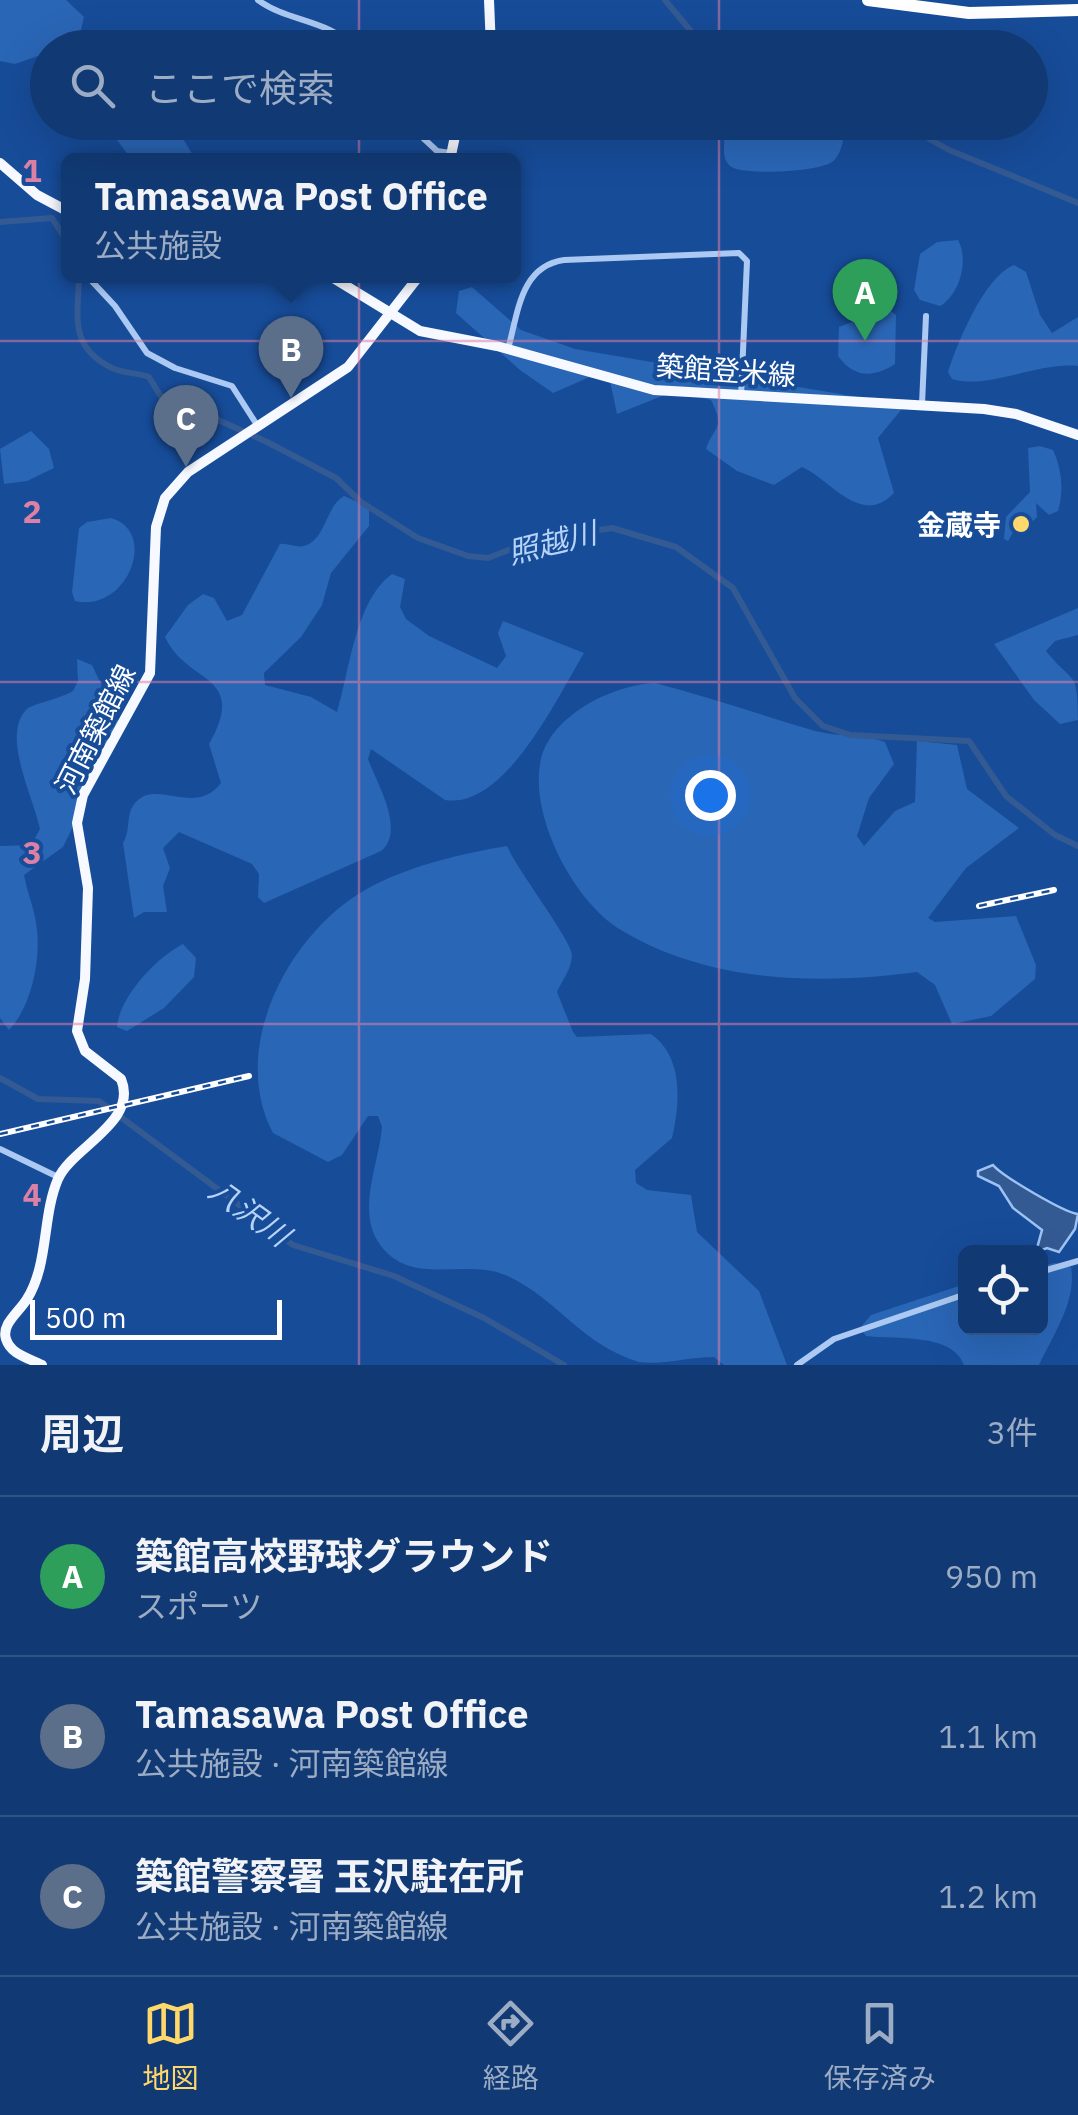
<!DOCTYPE html>
<html lang="ja">
<meta charset="utf-8">
<style>
:root{--surface:#113973;--page:#1a4078;--text:#f1f3f6;--muted:#9cacc4;--line:#305385;--accent:#ffd86c}
body{margin:0;font-family:"IBM Plex Sans","Noto Sans JP",sans-serif;background:var(--page);color:var(--text)}
.controls{position:absolute;right:30px;bottom:30px;display:grid;overflow:hidden;border-radius:15px;box-shadow:0 10px 40px #0002}
.controls button{width:90px;height:90px;display:grid;place-items:center;padding:0;border:0;border-bottom:2px solid var(--line);background:var(--surface);color:var(--text);font:50px sans-serif}
.scale{position:absolute;left:30px;bottom:25px;width:252px;box-sizing:border-box;padding-left:10px;border:5px solid #fff;border-top:0;font-size:28px;line-height:35px;white-space:nowrap;color:#fff;-webkit-text-stroke:8px #174c99;paint-order:stroke}
.you{position:absolute;left:710px;top:795px;width:35px;height:35px;margin:-25px;border:8px solid #fff;border-radius:50%;background:#1a73e8;box-shadow:0 0 0 15px #1a73e833}
.badge{display:grid;place-items:center;width:65px;height:65px;border-radius:50%;background:var(--accent);color:#fff;font-size:32px;font-weight:700}
.pin{position:absolute;translate:-50% -82px;filter:drop-shadow(0 2px 5px #0008)}
.pin::after{content:'';position:absolute;top:52px;width:35px;height:30px;background:inherit;clip-path:polygon(0 0,100% 0,50% 100%)}
.popup{position:absolute;left:61px;top:153px;width:460px;height:130px;box-sizing:border-box;display:grid;place-content:center;border-radius:15px;background:var(--surface);filter:drop-shadow(0 2px 8px #0005);font-size:32px;white-space:nowrap;color:var(--muted)}
.popup b{font-size:38px;color:var(--text)}
.popup::after{content:'';position:absolute;left:50%;top:100%;margin-left:-20px;border:20px solid transparent;border-top-color:var(--surface)}
.list{margin:0;padding:0;list-style:none}
h2{display:flex;justify-content:space-between;align-items:center;height:130px;margin:0;padding:0 40px;font-size:42px}
h2 small{font-size:32px;font-weight:400;color:var(--muted)}
.list li{display:grid;grid-template-columns:65px 1fr auto;gap:30px;align-items:center;box-sizing:border-box;height:160px;padding:0 40px;border-top:2px solid var(--line)}
.list b{display:block;font-size:38px;white-space:nowrap}
.list p{margin:0;font-size:32px;white-space:nowrap;color:var(--muted)}
.list em{font-size:32px;font-style:normal;color:var(--muted)}
.icon{flex:none;width:55px;height:55px;fill:none;stroke:currentColor;stroke-width:2;stroke-linecap:round;stroke-linejoin:round}
.map{position:relative;flex:none;width:1078px;height:1365px;overflow:hidden}
.search{position:absolute;background:var(--surface);box-shadow:0 10px 40px #0002;left:30px;right:30px;top:30px;height:110px;display:flex;align-items:center;gap:25px;box-sizing:border-box;padding:0 35px;border-radius:55px;color:var(--muted);font-size:38px}
.sheet{height:610px;background:var(--surface)}
nav{display:flex;justify-content:space-around;align-items:center;box-sizing:border-box;height:140px;border-top:2px solid var(--line);background:var(--surface);font-size:28px;color:var(--muted)}
nav a{display:grid;justify-items:center;gap:5px}
nav .on{color:var(--accent)}
.map>svg:first-child{display:block}
</style>
<div class="map">
<svg width="1078" height="1365" viewBox="0 0 1078 1365">
<rect width="100%" height="100%" fill="#174c99"/>
<g fill="#2a66b6">
<path d="M0,0H66L84,17L77,47L48,48L47,53L15,64L0,61Z"/>
<path d="M151,123L180,134L196,160H132L117,140L70,130L61,123Z"/>
<path d="M697,123H837L843,141C841,148 839,157 832,162C818,172 741,176 730,166C721,158 725,146 724,136Z"/>
<path d="M958,240C969,260 960,294 940,306L920,300L914,290L920,254L937,242Z"/>
<path d="M1014,265L1026,272L1040,315L1052,333L1078,317V366C1037,362 988,390 952,379L948,372C958,342 984,277 1014,265Z"/>
<path d="M472,287L521,330L575,349L905,405L878,438L894,493C861,528 830,479 802,467L774,485L737,471L706,449C714,425 726,430 711,400L672,392L617,414L610,381L592,376L553,393L520,370L456,313L459,291Z"/>
<path d="M887,308L896,315L895,364C873,378 854,378 838,356L839,327Z"/>
<path d="M31,431L49,449L54,468L27,481L4,484L0,449Z"/>
<path d="M1040,446L1053,450C1062,470 1064,490 1058,511L1049,515L1036,503L1037,517L1033,521L1023,515L1008,541L1004,539L1006,517L1030,492L1028,448Z"/>
<path d="M344,496L369,507V526L331,573L322,605L301,637L264,673L265,685L311,697L337,712C350,670 355,601 392,574L405,579L400,607L406,619L429,636L497,668L506,656L498,633L503,621L584,653C558,696 505,810 445,800L371,749L368,759C377,784 406,830 381,851L264,903L258,897L259,874L252,864L179,832L163,848L170,868L163,886L167,912H144L134,918L123,843C132,829 124,812 138,800C159,781 196,816 221,783L209,744C249,673 187,685 165,637L188,605L203,594L214,598L227,621L242,615L280,544C288,543 296,548 304,546C326,540 325,507 344,496Z"/>
<path d="M111,518C159,532 127,613 75,601L72,592L79,528L87,522Z"/>
<path d="M1078,608V635L1055,641L1046,651C1073,685 1078,668 1078,720L1060,724L1034,700L994,644Z"/>
<path d="M77,659L92,665L118,721L117,737L63,847L24,875C27,892 34,907 36,923C42,957 32,1006 9,1030L0,1018V846L31,845L40,829C32,793 0,733 28,708C43,701 59,699 73,691L78,681Z"/>
<path d="M655,683C709,697 761,715 815,731C838,737 864,734 885,742L894,764L869,798L857,836L864,846L895,811L915,802L917,741L957,745L967,789L1019,828L966,868L928,918L935,922L1016,916L1036,965L1035,979L991,1016L952,1024L935,985L917,972C819,985 708,983 621,930C574,902 528,815 541,759C552,715 612,685 655,683Z"/>
<path d="M507,846C518,871 572,941 572,955C572,969 562,980 557,992L573,1032L577,1037L651,1034C684,1057 680,1104 672,1138L635,1170L636,1183L647,1190L691,1195L697,1232L759,1291L787,1365H724L714,1357C687,1357 667,1365 639,1362C581,1345 556,1297 505,1275C465,1258 412,1287 381,1246C355,1212 379,1165 382,1127L378,1116H368L342,1155L328,1162L273,1133C227,1046 292,926 374,885C416,864 461,854 507,846Z"/>
<path d="M183,944L196,958L194,977L164,1008L127,1031L117,1027C119,997 157,957 183,944Z"/>
<path d="M1055,1263L1071,1267C1077,1301 1053,1335 1039,1365H964C952,1332 894,1340 866,1336L860,1328L871,1315L965,1284L966,1328H1040L1041,1266Z"/>
</g>
<path fill="#345a93" stroke="#9dc3f4" stroke-width="2.5" d="M993,1165C1002,1176 1065,1213 1078,1214L1075,1229L1059,1252L1047,1248L1036,1252L1042,1230L1013,1208L999,1186L978,1176V1171Z"/>
<g fill="none" stroke-linecap="round" stroke-linejoin="round">
<g stroke="#345a93" stroke-width="6">
<path d="M665,0L705,48"/>
<path d="M899,122L949,150L1078,203"/>
<path d="M0,222L52,218L69,244"/>
<path d="M79,276C78,316 69,346 110,367C122,374 137,372 149,377L163,400L176,410L207,415L267,442L336,478L361,502L418,538L468,556L488,558L535,540L612,528L676,547L733,588L795,698L823,726L850,735L969,741L1006,796L1055,835L1078,846"/>
<path d="M0,1078L38,1099L99,1101L293,1245L394,1276L484,1318L564,1365"/>
</g>
<g stroke="#abc9f2" stroke-width="6">
<path d="M258,0C288,22 328,19 355,48"/>
<path d="M406,122L437,151L450,153"/>
<path d="M87,276L115,306L147,353L175,368L232,386L257,425"/>
<path d="M508,349C518,314 520,266 564,260L739,253L747,261L741,396"/>
<path d="M922,404L926,316"/>
<path d="M0,1149L58,1177"/>
<path d="M1040,1272L1078,1261"/>
<path d="M797,1365L834,1339L966,1294"/>
</g>
<g stroke="#f6f9ff" stroke-width="10">
<path d="M489,0L491,48"/>
<path d="M450,160L458,122"/>
<path d="M0,163L37,195L69,212"/>
<path d="M330,276L420,331L497,346L654,390L984,409L1016,414L1078,435"/>
<path d="M42,1365C29,1358 11,1355 6,1339C1,1324 20,1311 27,1299C49,1264 42,1216 58,1179C72,1147 139,1122 121,1079L85,1051L77,1031L85,979L88,888L77,823L83,795L150,673L156,527L165,498L188,472L348,367L419,276"/>
</g>
<path stroke="#fff" stroke-width="12" d="M868,0L969,13L1078,10"/>
<defs>
<g id="rail">
<path d="M979,906L1054,890"/>
<path d="M0,1134L249,1076"/>
</g>
</defs>
<use href="#rail" stroke="#fff" stroke-width="6"/>
<use href="#rail" stroke="#174c99" stroke-width="2.5" stroke-dasharray="8" stroke-linecap="butt"/>
</g>
<path fill="none" stroke="#dd80a5" stroke-width="2.5" stroke-opacity="0.55" d="M359,0V48M719,0V48M359,122V1365M719,122V1365M0,341H1078M0,682H1078M0,1024H1078"/>
<circle fill="#ffd86c" stroke="#174c99" stroke-width="4" cx="1021" cy="524" r="10"/>
<g text-anchor="middle" dominant-baseline="central" stroke-width="8" stroke-linejoin="round" paint-order="stroke">
<g font-size="28" fill="#fff" stroke="#174c99">
<text transform="translate(726 370) rotate(4)">築館登米線</text>
<text transform="translate(95 729) rotate(-63)">河南築館線</text>
</g>
<g font-size="28" font-weight="bold" fill="#fff" stroke="#174c99" text-anchor="end">
<text x="1001" y="524">金蔵寺</text>
</g>
<g font-size="30" font-style="italic" fill="#b7d3f8" stroke="#174c99">
<text transform="translate(552 542) rotate(-14)">照越川</text>
<text transform="translate(250 1212) rotate(36)">八沢川</text>
</g>
</g>
<g font-size="32" text-anchor="middle" font-weight="bold" fill="#dd80a5" stroke="#174c99" stroke-width="8" stroke-linejoin="round" paint-order="stroke">
<text x="32" y="182">1</text>
<text x="32" y="523">2</text>
<text x="32" y="864">3</text>
<text x="32" y="1206">4</text>
</g>
</svg>
<div class="controls">
<button><svg class="icon" aria-label="locate" viewBox="0 0 24 24"><circle cx="12" cy="12" r="6"/><path d="M12 2v4M12 18v4M2 12h4M18 12h4"/></svg></button>
</div>
<div class="scale">500 m</div>
<div class="you"></div>
<div class="pin badge" style="left:865px;top:341px;background:#2e9e5b">A</div>
<div class="pin badge" style="left:291px;top:398px;background:#5c6f8a">B</div>
<div class="popup"><b>Tamasawa Post Office</b>公共施設</div>
<div class="pin badge" style="left:186px;top:467px;background:#5c6f8a">C</div>
<div class="search"><svg class="icon" aria-label="search" viewBox="0 0 24 24"><circle cx="10" cy="10" r="6"/><path d="M15 15l6 6"/></svg>ここで検索</div>
</div>
<section class="sheet">
<h2>周辺<small>3件</small></h2>
<ul class="list">
<li><span class="badge" style="background:#2e9e5b">A</span><div><b>築館高校野球グラウンド</b><p>スポーツ</p></div><em>950 m</em></li>
<li><span class="badge" style="background:#5c6f8a">B</span><div><b>Tamasawa Post Office</b><p>公共施設 · 河南築館線</p></div><em>1.1 km</em></li>
<li><span class="badge" style="background:#5c6f8a">C</span><div><b>築館警察署 玉沢駐在所</b><p>公共施設 · 河南築館線</p></div><em>1.2 km</em></li>
</ul>
</section>
<nav>
<a class="on"><svg class="icon" aria-label="map" viewBox="0 0 24 24"><path d="M3 6l6-2 6 2 6-2v14l-6 2-6-2-6 2zM9 4v14M15 6v14"/></svg>地図</a>
<a><svg class="icon" aria-label="directions" viewBox="0 0 24 24"><path d="M12 3l9 9-9 9-9-9zM9 14v-3h6M13 9l2 2-2 2"/></svg>経路</a>
<a><svg class="icon" aria-label="saved" viewBox="0 0 24 24"><path d="M7 4h10v16l-5-4-5 4z"/></svg>保存済み</a>
</nav>
